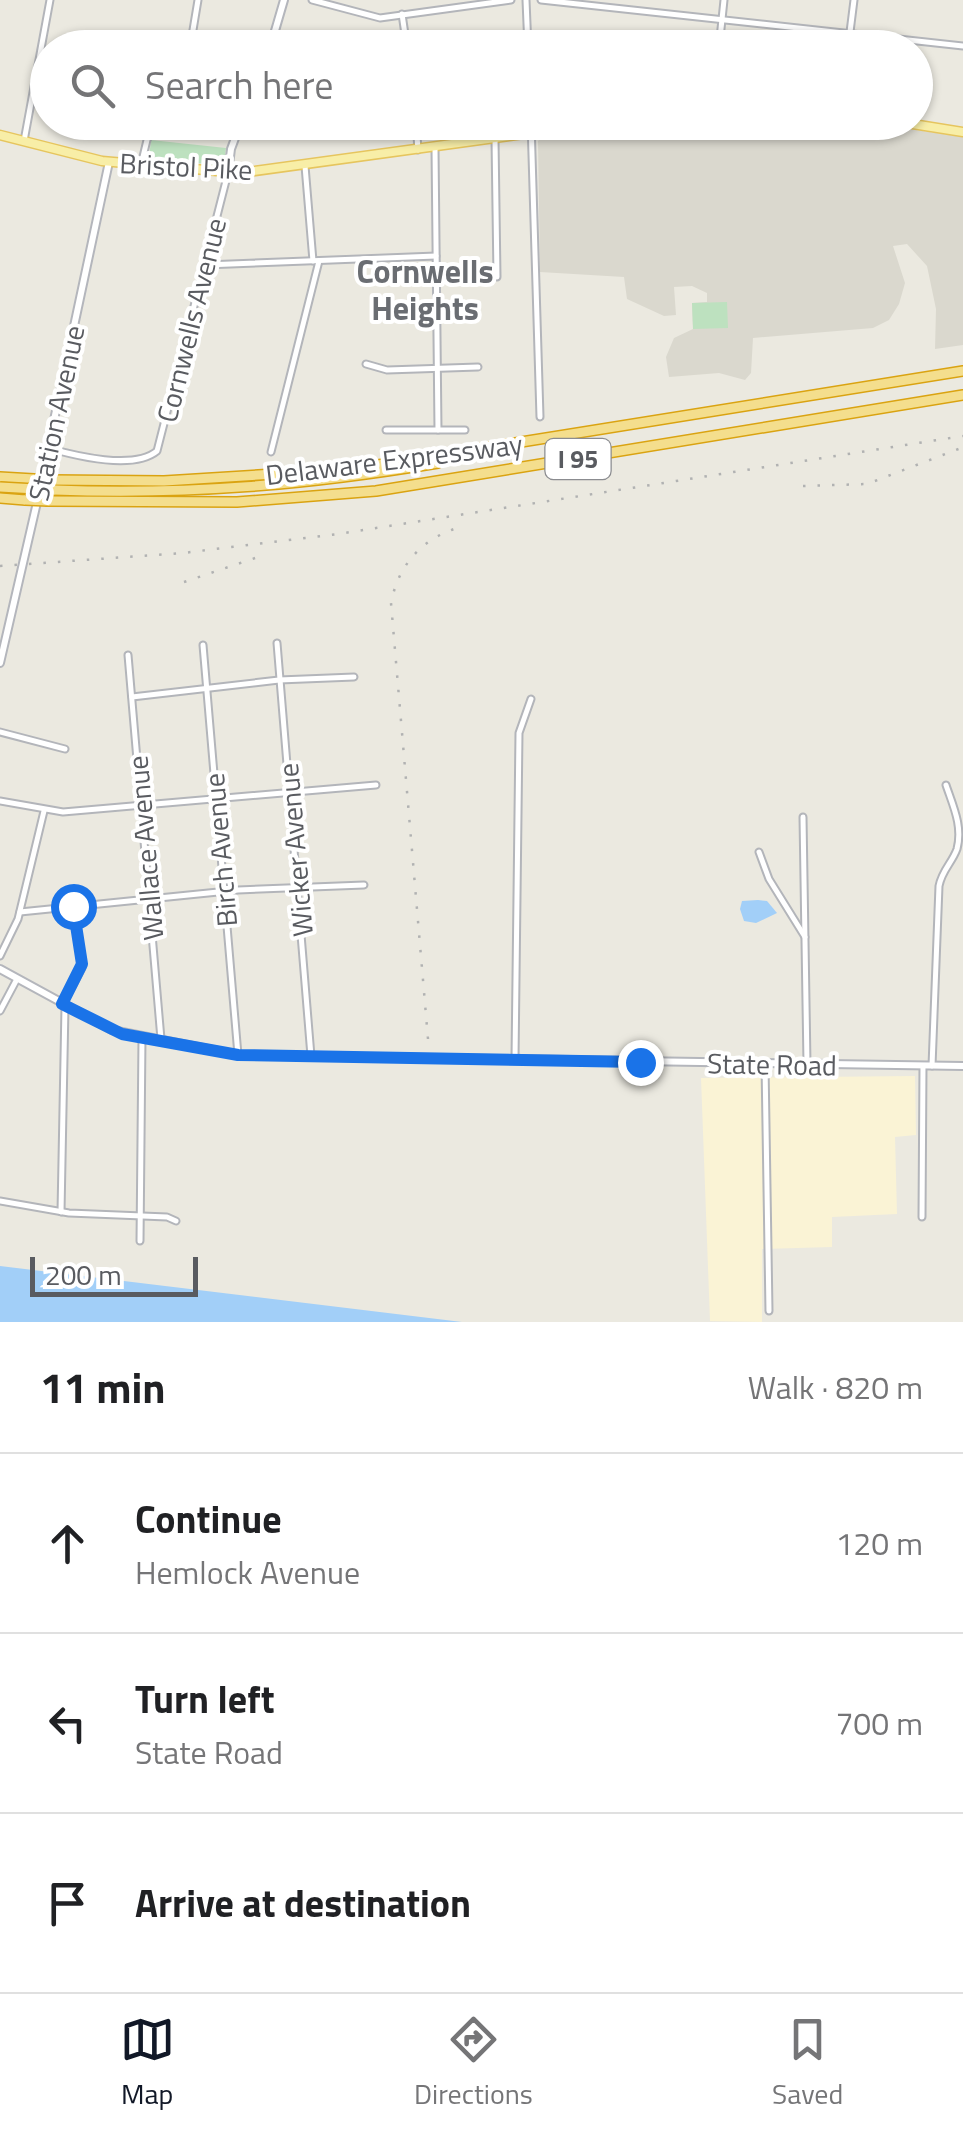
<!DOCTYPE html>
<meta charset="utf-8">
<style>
:root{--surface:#fff;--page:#f6f6f6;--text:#202124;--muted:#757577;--line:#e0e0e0;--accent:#111827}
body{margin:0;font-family:"Titillium Web",sans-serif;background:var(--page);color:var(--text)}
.scale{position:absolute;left:30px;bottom:25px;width:168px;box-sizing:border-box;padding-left:10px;border:5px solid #595b60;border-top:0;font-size:28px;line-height:35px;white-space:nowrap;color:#595b60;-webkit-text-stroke:8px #fff;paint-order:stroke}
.stop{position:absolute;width:30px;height:30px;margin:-22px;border:8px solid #1a73e8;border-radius:50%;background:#fff}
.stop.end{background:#1a73e8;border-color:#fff;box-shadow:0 2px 10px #0008}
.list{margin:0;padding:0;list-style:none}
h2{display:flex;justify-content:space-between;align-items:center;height:130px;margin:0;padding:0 40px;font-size:42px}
h2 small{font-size:32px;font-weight:400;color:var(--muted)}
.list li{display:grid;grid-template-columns:65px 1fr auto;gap:30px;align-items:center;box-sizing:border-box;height:180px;padding:0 40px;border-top:2px solid var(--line)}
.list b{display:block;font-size:38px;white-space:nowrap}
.list p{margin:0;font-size:32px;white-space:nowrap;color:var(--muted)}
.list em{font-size:32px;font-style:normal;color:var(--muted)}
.icon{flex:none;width:55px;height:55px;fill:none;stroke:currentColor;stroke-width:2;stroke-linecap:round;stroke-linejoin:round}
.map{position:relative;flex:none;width:963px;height:1322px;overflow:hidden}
.search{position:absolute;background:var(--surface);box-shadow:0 2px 8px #0004;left:30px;right:30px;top:30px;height:110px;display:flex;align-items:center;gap:25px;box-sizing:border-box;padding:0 35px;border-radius:55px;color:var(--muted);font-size:38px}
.sheet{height:670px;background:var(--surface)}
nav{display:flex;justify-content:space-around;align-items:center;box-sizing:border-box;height:140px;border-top:2px solid var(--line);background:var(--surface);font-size:28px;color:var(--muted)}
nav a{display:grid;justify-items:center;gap:5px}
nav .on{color:var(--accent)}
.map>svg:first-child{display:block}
</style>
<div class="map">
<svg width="963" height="1322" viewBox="0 0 963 1322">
<rect width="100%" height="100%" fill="#ebe9e0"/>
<path fill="#faf3d5" d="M915,1076L916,1135L895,1137L897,1214L832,1217V1247L762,1249V1322L710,1321L701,1078Z"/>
<path fill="#dad8ce" d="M652,122L869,123L963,137V345L935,349L936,309L927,266L907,244L893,246L905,283L899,304L889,320L873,328L753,338L751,373L745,380L719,373L669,377L666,357L674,338L693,329L692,303L707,302V293L692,286L674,287L676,315L664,316L627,299L624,277L540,272L538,141L542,137Z"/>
<g fill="#bde1bf">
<path d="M151,140L226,148L224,166L149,158Z"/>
<path d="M727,302L728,328L693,329L692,303Z"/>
</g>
<g fill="#a2cff8">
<path d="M758,900L767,901L777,913L756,923L744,921L740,909L742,901Z"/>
<path d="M0,1266L462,1322H0Z"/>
</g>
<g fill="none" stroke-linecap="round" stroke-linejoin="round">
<defs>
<g id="street">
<path d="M312,0L380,18L511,0"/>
<path d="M526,0L528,48"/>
<path d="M541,0L963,46"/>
<path d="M402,14L407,48"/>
<path d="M190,48L198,0"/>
<path d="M719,48L724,0"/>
<path d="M848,48L854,0"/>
<path d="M416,122L418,150"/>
<path d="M531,122L540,417"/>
<path d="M495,139L497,277"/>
<path d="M24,141L50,0"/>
<path d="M435,148L438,430"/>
<path d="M141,165L147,140L156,122"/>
<path d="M305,166L313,261"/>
<path d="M205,265L436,256"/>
<path d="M382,309L436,308"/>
<path d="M366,364L387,370L478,367"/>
<path d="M386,430H465"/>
<path d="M48,448C76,456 134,470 157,451L228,173"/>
<path d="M271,452L319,261"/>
<path d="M277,643L311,1056"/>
<path d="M203,645L238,1055"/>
<path d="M128,655L161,1039"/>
<path d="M132,697L279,680L354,677"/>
<path d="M0,732L65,749"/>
<path d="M0,801L63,812L376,785"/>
<path d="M803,817L807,1064"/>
<path d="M759,852L769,879L805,937"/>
<path d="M20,912L238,890L364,885"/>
<path d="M0,956L18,919L44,811"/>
<path d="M63,1004L82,968L73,906"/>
<path d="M0,1011L17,979"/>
<path d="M515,1059L519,733L531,699"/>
<path d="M765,1064L769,1311"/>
<path d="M932,1066L939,886C942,870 952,863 957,849C963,826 953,806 946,785"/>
<path d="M0,1201L69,1213L167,1217L176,1221"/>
<path d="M61,1212L65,1006"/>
<path d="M922,1217L923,1066"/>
<path d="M140,1241L142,1038"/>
</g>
<g id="secondary">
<path d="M270,48L284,0"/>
<path d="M228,173L231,149L241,122"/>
<path d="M41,481L109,162"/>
<path d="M0,663L38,498"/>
<path d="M0,969L112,1030L238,1055L963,1066"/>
</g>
<g id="primary">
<path d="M900,122L963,132"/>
<path d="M0,135L102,161L240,173L612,122"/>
</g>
<g id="highway">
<path d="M0,477L34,479"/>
<path d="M51,480L164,481L353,469L963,371"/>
<path d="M54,490C188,495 306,485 438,463"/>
<path d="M0,498L25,500"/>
<path d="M48,501L237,502L376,491L963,395"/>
</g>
</defs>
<use href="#street" stroke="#b3b5ba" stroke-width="9"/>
<use href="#secondary" stroke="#b4b6bc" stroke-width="10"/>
<use href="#primary" stroke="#e6c55e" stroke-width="11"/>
<use href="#highway" stroke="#daa311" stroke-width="12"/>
<use href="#street" stroke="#fff" stroke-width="5"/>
<use href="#secondary" stroke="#fff" stroke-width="6"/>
<use href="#primary" stroke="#f8eea7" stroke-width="8"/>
<use href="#highway" stroke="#f4de8d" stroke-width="9"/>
<g stroke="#b1b2b2" stroke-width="2.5" stroke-dasharray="2.5 12" stroke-linecap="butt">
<path d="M803,486L867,484L961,448"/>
<path d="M0,566L183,553L338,534L963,436"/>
<path d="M184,582L264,555"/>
<path d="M428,1039L391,603C399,562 425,536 464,526"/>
</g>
<defs>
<g id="highway-bridge">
<path d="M34,479L51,480"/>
<path d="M0,487L54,490"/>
<path d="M25,500L48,501"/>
</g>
</defs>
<use href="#highway-bridge" stroke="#daa311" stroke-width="12" stroke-linecap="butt"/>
<use href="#highway-bridge" stroke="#f4de8d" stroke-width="9"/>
</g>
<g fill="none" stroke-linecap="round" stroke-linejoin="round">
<path stroke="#1a73e8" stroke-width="12" d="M73,906L82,964L62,1004L122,1034L238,1055L640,1062"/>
</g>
<g text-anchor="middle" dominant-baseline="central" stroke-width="8" stroke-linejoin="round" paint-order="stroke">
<rect fill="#fff" stroke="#8b8c90" stroke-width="2.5" x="545.5" y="439" width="65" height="40" rx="8"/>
<g font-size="25" font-weight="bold" fill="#595b60">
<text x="578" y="459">I 95</text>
</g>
<g font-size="28" fill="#595b60" stroke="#fff">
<text transform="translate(186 166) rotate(3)">Bristol Pike</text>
<text transform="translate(191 320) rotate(-76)">Cornwells Avenue</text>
<text transform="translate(56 413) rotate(-78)">Station Avenue</text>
<text transform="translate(394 459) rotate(-7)">Delaware Expressway</text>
<text transform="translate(145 848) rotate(-95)">Wallace Avenue</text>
<text transform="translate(220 850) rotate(-95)">Birch Avenue</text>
<text transform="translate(295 850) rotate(-95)">Wicker Avenue</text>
<text transform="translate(772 1064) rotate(1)">State Road</text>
</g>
<g font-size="32" font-weight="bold" fill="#6a6d72" stroke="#fff">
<text x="425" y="271">Cornwells<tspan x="425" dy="37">Heights</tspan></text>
</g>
</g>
</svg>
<div class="scale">200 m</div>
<div class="stop" style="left:73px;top:906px"></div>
<div class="stop end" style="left:640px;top:1062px"></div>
<div class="search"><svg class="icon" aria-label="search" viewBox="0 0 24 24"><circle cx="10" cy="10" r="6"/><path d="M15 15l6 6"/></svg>Search here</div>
</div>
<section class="sheet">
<h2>11 min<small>Walk · 820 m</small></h2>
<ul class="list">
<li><svg class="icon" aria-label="ahead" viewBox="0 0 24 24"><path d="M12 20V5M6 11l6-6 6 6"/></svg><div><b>Continue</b><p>Hemlock Avenue</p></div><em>120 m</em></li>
<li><svg class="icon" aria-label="left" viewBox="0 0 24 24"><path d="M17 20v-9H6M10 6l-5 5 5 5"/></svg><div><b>Turn left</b><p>State Road</p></div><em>700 m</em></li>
<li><svg class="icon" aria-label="arrive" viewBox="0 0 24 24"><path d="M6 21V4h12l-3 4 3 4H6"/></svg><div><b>Arrive at destination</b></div></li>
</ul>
</section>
<nav>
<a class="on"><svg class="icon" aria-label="map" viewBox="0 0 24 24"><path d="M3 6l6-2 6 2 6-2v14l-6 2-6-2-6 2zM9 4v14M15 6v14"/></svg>Map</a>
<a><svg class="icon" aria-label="directions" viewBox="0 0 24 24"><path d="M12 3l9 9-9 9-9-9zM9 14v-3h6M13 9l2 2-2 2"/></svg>Directions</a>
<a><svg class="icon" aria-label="saved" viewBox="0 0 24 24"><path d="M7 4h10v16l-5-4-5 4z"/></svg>Saved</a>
</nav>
